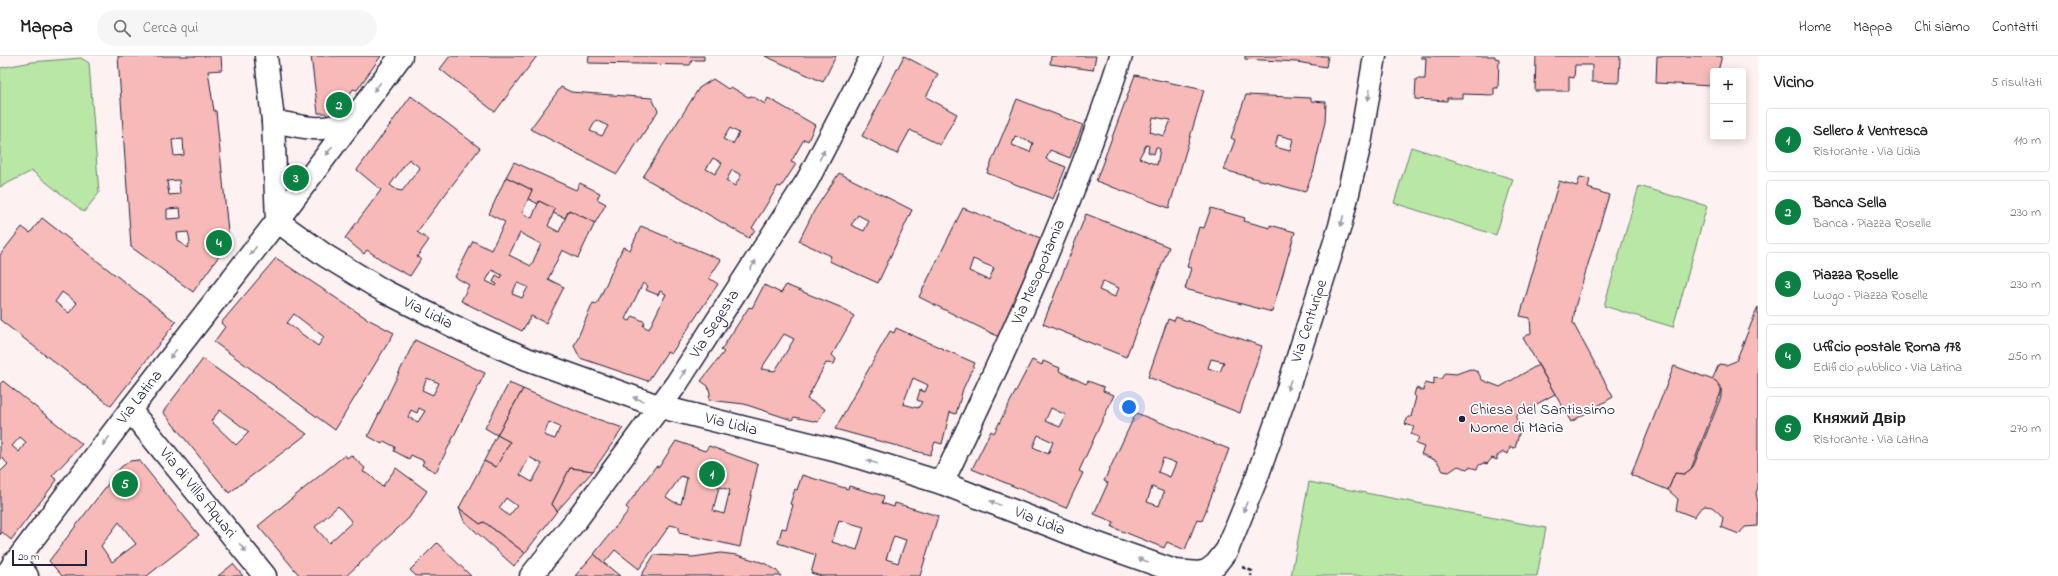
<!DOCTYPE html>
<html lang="it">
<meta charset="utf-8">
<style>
:root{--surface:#fff;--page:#f6f6f6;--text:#222;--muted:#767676;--line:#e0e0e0;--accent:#0b8043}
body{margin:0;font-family:"Indie Flower",sans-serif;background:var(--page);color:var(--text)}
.controls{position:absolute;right:12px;top:12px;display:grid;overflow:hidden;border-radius:4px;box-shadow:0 2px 10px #0003}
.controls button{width:36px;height:36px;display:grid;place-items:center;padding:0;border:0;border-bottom:1px solid var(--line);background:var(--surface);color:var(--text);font:20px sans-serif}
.scale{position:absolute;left:12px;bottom:10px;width:75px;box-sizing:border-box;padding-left:4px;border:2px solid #22223b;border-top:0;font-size:11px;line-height:14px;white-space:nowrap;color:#22223b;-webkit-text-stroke:3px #fff;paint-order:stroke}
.you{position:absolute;left:1129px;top:351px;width:14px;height:14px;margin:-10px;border:3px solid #fff;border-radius:50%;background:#1a73e8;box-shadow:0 0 0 6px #1a73e833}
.badge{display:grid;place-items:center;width:26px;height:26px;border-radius:50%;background:var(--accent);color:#fff;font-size:13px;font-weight:700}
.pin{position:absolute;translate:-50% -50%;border:2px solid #fff;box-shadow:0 1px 4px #0006}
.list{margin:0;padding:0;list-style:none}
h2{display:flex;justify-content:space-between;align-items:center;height:52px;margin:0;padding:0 16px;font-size:17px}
h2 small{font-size:13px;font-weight:400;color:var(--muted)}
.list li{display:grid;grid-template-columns:26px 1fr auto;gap:12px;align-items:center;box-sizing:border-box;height:64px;margin:0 8px 8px;padding:0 8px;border:1px solid var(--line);border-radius:4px}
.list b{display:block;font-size:15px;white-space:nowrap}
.list p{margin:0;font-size:13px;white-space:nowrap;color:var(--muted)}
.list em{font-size:13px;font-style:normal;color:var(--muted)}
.icon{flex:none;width:22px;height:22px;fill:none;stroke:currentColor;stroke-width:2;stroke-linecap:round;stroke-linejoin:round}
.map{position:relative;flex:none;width:1758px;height:520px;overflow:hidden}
header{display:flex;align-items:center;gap:24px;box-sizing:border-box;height:56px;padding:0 20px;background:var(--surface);border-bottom:1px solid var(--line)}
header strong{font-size:19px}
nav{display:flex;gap:22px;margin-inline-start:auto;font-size:14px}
.search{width:280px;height:36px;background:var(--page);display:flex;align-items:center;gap:10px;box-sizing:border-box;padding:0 14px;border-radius:22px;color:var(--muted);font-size:15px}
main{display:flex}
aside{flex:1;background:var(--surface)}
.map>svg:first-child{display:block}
</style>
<header>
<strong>Mappa</strong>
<div class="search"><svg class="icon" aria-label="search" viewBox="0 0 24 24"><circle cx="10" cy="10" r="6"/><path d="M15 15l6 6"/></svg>Cerca qui</div>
<nav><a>Home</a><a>Mappa</a><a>Chi siamo</a><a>Contatti</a></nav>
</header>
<main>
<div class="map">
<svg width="1758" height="520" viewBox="0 0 1758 520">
<rect width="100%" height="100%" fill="#fdf1f1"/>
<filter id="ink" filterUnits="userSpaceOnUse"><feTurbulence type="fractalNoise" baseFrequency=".025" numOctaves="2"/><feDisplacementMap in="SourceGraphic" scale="8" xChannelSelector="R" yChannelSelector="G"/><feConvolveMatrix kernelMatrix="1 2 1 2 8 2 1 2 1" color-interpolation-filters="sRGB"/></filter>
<g filter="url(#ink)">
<g fill="#b9e7a6" stroke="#6e8470">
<path d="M81,2L89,7L99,137L84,156L32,115L0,131V12L32,6Z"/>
<path d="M1411,91L1513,123L1496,179L1394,147Z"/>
<path d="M1639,130L1707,150L1673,271L1604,250Z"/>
<path d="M1309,426L1546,472L1537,520H1291Z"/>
</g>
<g fill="#f7bab8" stroke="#22223b" fill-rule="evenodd">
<path d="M118,0H221L222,14L208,15L214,55H216L229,186L193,236L131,191ZM183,83L184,99L174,100L172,84ZM179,124L180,138L169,139L167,125ZM180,152L181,162L167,163V153ZM188,176L190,186L187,192L178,184L177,177Z"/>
<path d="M311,0H381L357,34L353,33L338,56L329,61L325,57H318Z"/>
<path d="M450,0H537L495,56L440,13Z"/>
<path d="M589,0H704V4H692L690,9L588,7Z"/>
<path d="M765,0H836L823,26Z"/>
<path d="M904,0L938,18L926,41L957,58L940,89L910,74L897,98L862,80Z"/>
<path d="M1051,0H1096L1093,14L1050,8Z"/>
<path d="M1245,0H1328L1326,11L1297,6L1245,3Z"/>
<path d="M1421,0H1495V2L1499,3L1498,32H1494V39L1462,38V42H1447V45L1415,43L1416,23H1425L1426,2H1421Z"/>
<path d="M1536,0H1620L1619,27L1592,26V9H1575L1574,22L1569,21V35H1535Z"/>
<path d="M1657,0H1722L1718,15H1713V30L1656,27Z"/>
<path d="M1135,19L1204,34L1169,152L1096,125ZM1153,61L1171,64L1164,80L1150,76ZM1146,89L1149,90L1148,96L1154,98L1156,91L1160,93L1157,109L1139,102Z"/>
<path d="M713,23L728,33L731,31L748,41L752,40L765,48L768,42L815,69L808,85L804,83L791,106L796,108L781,131L778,130L752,172L755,174L749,182L643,121L699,32ZM730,72L739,77L733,88L723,83ZM713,102L722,107L715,118L706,113ZM732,114L741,119L735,130L726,125Z"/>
<path d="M561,31L571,36L652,42L658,55L617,118L530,73ZM596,64L608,70L602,80L590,75Z"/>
<path d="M1246,39L1311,42V45L1326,46L1325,66L1314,114L1305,136L1224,114L1235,84L1231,82ZM1278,79L1293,83L1290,95L1275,91Z"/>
<path d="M411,40L480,92L417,176L429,184L417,201L421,203L410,220L389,209L367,194L364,198L345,182L381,134L357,114ZM409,103L420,112L402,135L397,134L390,129Z"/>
<path d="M1017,43L1083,69L1070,102L1050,94L1046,103L1066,111L1053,143L987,117ZM1015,80L1033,87L1030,96L1012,89Z"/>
<path d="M514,106L576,134L580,127L600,137L597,143L606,148L595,167L569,154L565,162L553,157L555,153L539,145L538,148L527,142L532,134L506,121Z"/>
<path d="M839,117L912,154L878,227L829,205L831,200L799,185L814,155ZM858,159L869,165L864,175L851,169Z"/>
<path d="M506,121L532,134L522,157L532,162L539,145L555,153L548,170L559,176L569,154L595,167L578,202L562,194L548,223L564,231L546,267L531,260L522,275L461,245L469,229L455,221L473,185L491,194L505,166L489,158ZM520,177L541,188L531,210L509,199ZM492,214L502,219L501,222L496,219L493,226L497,228L496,230L486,225ZM517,227L528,231L522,242L512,238Z"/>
<path d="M1580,121L1590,123L1588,132L1609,139L1575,251L1573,267L1613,341L1571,366L1523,282L1531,277L1530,262L1520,260L1559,125L1577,130Z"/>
<path d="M963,152L1043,183L1001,282L919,241ZM973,203L994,212L989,224L969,215Z"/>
<path d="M1211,152L1245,162L1244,165L1270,172V169L1295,176L1272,256L1185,233L1191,212L1187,211L1199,171L1204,172Z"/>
<path d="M1086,158L1169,191L1126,301L1043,268ZM1103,225L1119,232L1115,241L1099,234Z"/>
<path d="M42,162L176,266L111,350L0,264V199L22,171L30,177ZM62,236L77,247L69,257L55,246Z"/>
<path d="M641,170L721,204L709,222L718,228L671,298L667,296L648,325L580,302L574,290L593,247L597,248L623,191L630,194ZM643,227L648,230L646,234L658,239L660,235L666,238L649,273L643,270L645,266L633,260L630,265L625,263Z"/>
<path d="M276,202L366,262L394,277L335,374L214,286L225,271L221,267ZM294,258L324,281L318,290L287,267Z"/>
<path d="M764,229L781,237L786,229L840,251L854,260L832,299L836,303L834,308L826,307L807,343L825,353L818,366L794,361L792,364L744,348L709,344L710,337L708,330L701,325L724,296L721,294L749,251L752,252ZM784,278L794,283L775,315L761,313Z"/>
<path d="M1758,251V431L1756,437L1758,447V470L1745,471L1739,478L1721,471L1723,462L1720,458L1712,451L1705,450L1700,453L1694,461L1676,454L1678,443L1668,434L1675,417L1684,418L1691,413L1694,409L1721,341V332L1712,324L1719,308L1726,309L1736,305Z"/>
<path d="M1176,261L1262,290L1240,357L1148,321L1168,263L1174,265ZM1211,303L1224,306L1220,316L1208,312Z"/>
<path d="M896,272L975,307L963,333L956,358L950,356L942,388L935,386L930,399L835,373L890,275L894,277ZM913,322L928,329L925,336L920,334L917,344L922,346L918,352L903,348Z"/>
<path d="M415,284L485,317L436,416L422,409L424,405L411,399L409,403L394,395L395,391L384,385L382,388L368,380ZM427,322L439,327L433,339L422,334ZM419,352L425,355L418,366L408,361L411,354L417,357Z"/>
<path d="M203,303L307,378L229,437L163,356ZM220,354L249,376L236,389L211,365Z"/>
<path d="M1032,304L1042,309L1043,305L1060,312L1059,315L1086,328L1088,325L1104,331L1103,335L1114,339L1079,415L1083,417L1066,452L972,413L991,375L994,377ZM1051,352L1066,359L1060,371L1045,365ZM1038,379L1053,386L1048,398L1033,391Z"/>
<path d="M1538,309L1555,338L1517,359L1516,370L1521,371L1515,392L1510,391L1508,398L1503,396L1497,400V404L1492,402L1487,408L1484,407L1479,409L1477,413L1469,411L1467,413L1458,410L1449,416L1443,415L1437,405L1421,398L1424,391L1416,388L1419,381L1411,378L1414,371L1405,368L1408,361H1411L1416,341L1414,339L1416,332L1424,335L1425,327L1434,329V322L1441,323L1445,317L1456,318L1470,313L1478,316L1482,324L1500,331Z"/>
<path d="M1674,310L1716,325L1721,332V336L1691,413L1684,418L1675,417L1668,434L1631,419Z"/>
<path d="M3,325L82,388L52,420L57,424L11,484L2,476L0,479V416L8,408L2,402L0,404V328ZM20,381L26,386L19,396L12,390Z"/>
<path d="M509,327L523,333L497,379L485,372Z"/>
<path d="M523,333L580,357L623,372L593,415L570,412L552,448L557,455L525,497L484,466L480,468L459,452L484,405L496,411L510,386L497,379ZM549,366L560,371L555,383L544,379ZM529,401L542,408L532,426L520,419ZM506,442L517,450L509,460L499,452Z"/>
<path d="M1136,357L1229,393L1202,465L1197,463L1185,494L1167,486L1164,492L1112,471L1114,466L1094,458L1108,427L1104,425ZM1163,402L1176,407L1170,421L1158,416ZM1152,431L1164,436L1159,450L1147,446Z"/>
<path d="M497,379L510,386L496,411L484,405Z"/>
<path d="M676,385L705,395L709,390L758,408L740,491L679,477V471L670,469L639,513L615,494L604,507L594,498L629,454L626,451L656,410L659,411ZM681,420L687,422L681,448L674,446L666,441ZM719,431L730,434L724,458L713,455Z"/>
<path d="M345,399L347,402L351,399L365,412L363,416L370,419L382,431L396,412L427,435L409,462L346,520H300L258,470ZM338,450L352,466L329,487L315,471Z"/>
<path d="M139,404L199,479L147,520H62L49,505L121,411L130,405ZM119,466L136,488L112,506L101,490Z"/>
<path d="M570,412L593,415L557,455L552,448Z"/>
<path d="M802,419L848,433L849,430L884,440L882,447L894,451L895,447L938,460L920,520H821L811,517L816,499L778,487L782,472L786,473L793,449L790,448L795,433L797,434ZM839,464L864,471L857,494L832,486ZM894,480L906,484L898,507L886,503Z"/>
<path d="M459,452L480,468L484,466L525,497L514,510L464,465Z"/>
<path d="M437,487L471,520H416L410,514Z"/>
<path d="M721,497L737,499L764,507L776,514L781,520H641L654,499L693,501Z"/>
<path d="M594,498L604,507L620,520H575Z"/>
<path d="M233,508L243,520H218Z"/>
</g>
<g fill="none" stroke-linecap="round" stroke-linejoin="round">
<defs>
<g id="minor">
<path d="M273,65C305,71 321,78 353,64"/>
<path id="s1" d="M277,165L326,200L384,235L463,275L527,303L661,351L842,396L942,427L1090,485L1175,515L1199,517L1207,515L1216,508L1227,494L1257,421L1287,335L1340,170L1360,88L1375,0"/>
<path id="s2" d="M130,354L265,520"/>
<path id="s3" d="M942,427C1009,288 1074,147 1121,0"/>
<path d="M14,506L27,520"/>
<path id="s4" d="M531,520L577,463L677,327L807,125L872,0"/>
</g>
<g id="tertiary">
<path d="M266,0L273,65L277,165"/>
<path id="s5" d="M5,520L130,354L277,165L401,0"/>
</g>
</defs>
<use href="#minor" stroke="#22223b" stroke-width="25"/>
<use href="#tertiary" stroke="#22223b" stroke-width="25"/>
<path stroke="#22223b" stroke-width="2.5" stroke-dasharray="4 3" stroke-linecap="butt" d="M1242,511L1252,515L1251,520"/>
<use href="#minor" stroke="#fff" stroke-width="22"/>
<use href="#tertiary" stroke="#fff" stroke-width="22"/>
</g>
<defs><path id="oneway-solid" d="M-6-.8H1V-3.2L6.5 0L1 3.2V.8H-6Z"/></defs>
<g fill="#9c9ca7">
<use href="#oneway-solid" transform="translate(377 31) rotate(128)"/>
<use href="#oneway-solid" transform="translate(1369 39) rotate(99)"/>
<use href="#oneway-solid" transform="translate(329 95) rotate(127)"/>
<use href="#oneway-solid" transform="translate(822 99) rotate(-63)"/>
<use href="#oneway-solid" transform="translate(1342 165) rotate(105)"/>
<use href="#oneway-solid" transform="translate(253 195) rotate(128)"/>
<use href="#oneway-solid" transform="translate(753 209) rotate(-57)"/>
<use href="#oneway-solid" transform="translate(173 298) rotate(128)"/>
<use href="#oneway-solid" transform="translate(683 318) rotate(-57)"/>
<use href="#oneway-solid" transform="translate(1289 329) rotate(109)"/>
<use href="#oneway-solid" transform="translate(638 343) rotate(-160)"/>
<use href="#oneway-solid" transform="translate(106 385) rotate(127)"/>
<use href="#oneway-solid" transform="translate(872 406) rotate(-163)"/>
<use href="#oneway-solid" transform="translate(995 447) rotate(-158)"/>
<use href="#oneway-solid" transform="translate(1245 451) rotate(111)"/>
<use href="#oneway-solid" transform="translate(243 492) rotate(51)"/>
<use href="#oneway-solid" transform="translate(1143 504) rotate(-160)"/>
</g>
</g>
<circle fill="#22223b" stroke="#fff" stroke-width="1.5" cx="1462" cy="363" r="4"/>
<g text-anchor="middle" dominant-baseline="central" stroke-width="3.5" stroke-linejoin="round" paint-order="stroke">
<g font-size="16" fill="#22223b" stroke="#fff">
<text stroke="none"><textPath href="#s3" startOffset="232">Via Mesopotamia</textPath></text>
<text stroke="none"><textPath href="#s1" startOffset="177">Via Lidia</textPath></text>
<text stroke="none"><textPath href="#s1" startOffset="1274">Via Centuripe</textPath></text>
<text stroke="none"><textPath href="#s4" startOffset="312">Via Segesta</textPath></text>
<text stroke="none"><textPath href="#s5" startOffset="224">Via Latina</textPath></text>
<text stroke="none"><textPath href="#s1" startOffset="501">Via Lidia</textPath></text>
<text stroke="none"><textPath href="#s2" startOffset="107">Via di Villa Aquari</textPath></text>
<text stroke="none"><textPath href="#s1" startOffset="825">Via Lidia</textPath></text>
</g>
<g font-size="16" fill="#22223b" stroke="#fff" text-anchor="start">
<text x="1470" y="354">Chiesa del Santissimo<tspan x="1470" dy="18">Nome di Maria</tspan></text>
</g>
</g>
</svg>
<div class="controls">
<button>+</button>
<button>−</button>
</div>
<div class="scale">20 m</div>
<div class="you"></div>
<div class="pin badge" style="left:712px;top:418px">1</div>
<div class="pin badge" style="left:339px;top:49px">2</div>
<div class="pin badge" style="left:296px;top:122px">3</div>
<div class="pin badge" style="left:219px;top:187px">4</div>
<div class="pin badge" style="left:125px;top:428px">5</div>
</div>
<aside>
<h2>Vicino<small>5 risultati</small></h2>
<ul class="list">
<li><span class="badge">1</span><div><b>Sellero &amp; Ventresca</b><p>Ristorante · Via Lidia</p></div><em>110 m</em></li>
<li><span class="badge">2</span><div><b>Banca Sella</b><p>Banca · Piazza Roselle</p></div><em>230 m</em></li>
<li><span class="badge">3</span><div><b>Piazza Roselle</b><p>Luogo · Piazza Roselle</p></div><em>230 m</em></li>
<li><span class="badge">4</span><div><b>Ufficio postale Roma 178</b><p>Edificio pubblico · Via Latina</p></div><em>250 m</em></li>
<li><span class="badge">5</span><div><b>Княжий Двір</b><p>Ristorante · Via Latina</p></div><em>270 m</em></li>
</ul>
</aside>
</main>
